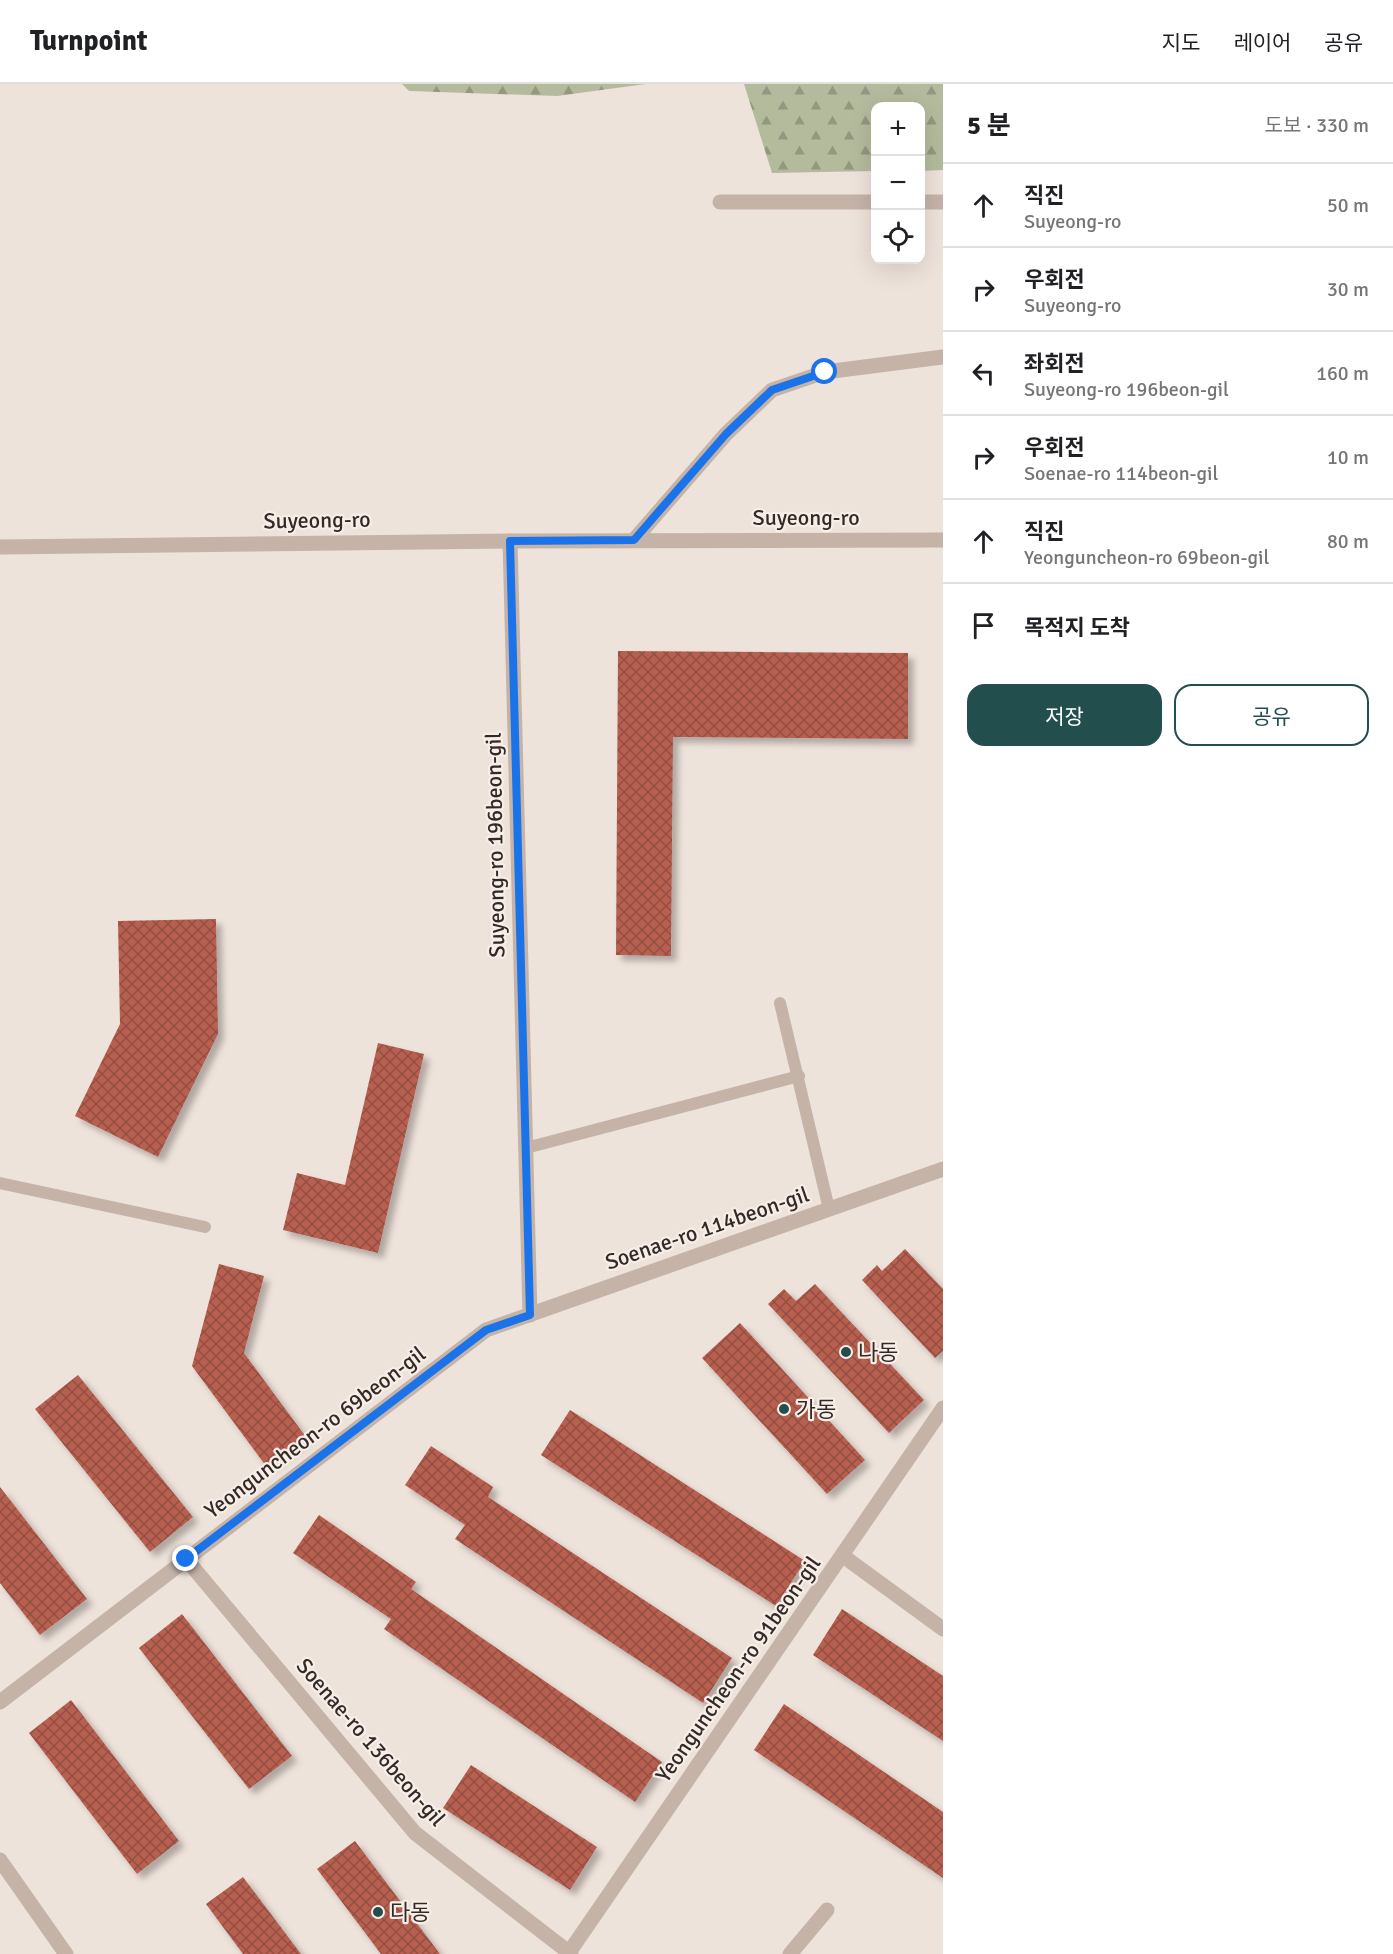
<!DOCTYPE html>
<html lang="ko">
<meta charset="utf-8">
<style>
:root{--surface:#fff;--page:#f6f6f6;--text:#202124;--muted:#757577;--line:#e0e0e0;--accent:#224f4e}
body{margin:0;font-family:Signika,"Noto Sans KR",sans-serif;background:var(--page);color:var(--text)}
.controls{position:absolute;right:18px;top:18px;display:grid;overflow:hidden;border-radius:12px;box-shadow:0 6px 24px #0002}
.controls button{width:54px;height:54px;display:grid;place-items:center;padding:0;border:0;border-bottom:2px solid var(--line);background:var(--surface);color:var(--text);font:30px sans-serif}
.stop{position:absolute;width:18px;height:18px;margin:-14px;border:4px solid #1a73e8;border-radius:50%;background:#fff}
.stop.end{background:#1a73e8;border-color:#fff;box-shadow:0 2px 6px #0008}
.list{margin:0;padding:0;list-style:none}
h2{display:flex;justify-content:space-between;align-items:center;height:78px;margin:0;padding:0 24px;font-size:26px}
h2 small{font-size:20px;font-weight:400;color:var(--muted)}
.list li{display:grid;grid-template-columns:39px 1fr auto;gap:18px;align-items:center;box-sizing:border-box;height:84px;padding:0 24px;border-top:2px solid var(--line)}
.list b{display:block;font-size:22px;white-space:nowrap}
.list p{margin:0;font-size:20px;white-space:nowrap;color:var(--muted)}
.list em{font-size:20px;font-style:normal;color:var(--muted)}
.actions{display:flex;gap:12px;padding:18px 24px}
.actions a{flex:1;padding:14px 0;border:2px solid var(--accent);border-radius:18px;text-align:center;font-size:21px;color:var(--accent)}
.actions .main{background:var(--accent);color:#fff}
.icon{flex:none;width:33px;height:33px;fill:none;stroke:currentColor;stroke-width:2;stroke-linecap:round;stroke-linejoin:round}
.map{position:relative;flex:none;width:943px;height:1870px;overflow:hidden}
header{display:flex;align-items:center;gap:36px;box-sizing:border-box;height:84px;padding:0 30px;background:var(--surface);border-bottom:2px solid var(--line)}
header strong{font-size:28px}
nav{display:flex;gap:33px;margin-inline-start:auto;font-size:21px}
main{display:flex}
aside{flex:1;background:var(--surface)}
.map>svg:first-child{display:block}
</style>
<header>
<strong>Turnpoint</strong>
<nav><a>지도</a><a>레이어</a><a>공유</a></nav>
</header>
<main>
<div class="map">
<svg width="943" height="1870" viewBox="0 0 943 1870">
<defs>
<pattern id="forest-firs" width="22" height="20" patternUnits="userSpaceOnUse" patternTransform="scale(1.5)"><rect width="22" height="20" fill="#b4bb9d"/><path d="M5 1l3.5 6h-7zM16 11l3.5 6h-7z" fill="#939880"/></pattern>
<pattern id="building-cross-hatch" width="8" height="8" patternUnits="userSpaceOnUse" patternTransform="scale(1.5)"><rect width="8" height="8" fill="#b76050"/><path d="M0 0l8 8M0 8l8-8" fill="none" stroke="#954f42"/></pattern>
<filter id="shadow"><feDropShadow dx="5.5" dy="5.5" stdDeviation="3" flood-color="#0004"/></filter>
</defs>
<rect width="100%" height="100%" fill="#eee3db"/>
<g fill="url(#forest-firs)">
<path d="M402,0H646L557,12L409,7Z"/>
<path d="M744,0H943V86L921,87L920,22H876L875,87L772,89Z"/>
</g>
<g fill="url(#building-cross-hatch)" filter="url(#shadow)">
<path d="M618,567L908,569V655L673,653L671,872L616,871Z"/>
<path d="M216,835L218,950L158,1073L75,1032L120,940L118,837Z"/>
<path d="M378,959L424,970L378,1169L283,1146L297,1089L345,1101Z"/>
<path d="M905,1165L943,1205V1267L935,1274L862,1196L877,1181L882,1187Z"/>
<path d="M219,1180L264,1192L244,1269L306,1353L266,1382L192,1282Z"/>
<path d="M815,1200L924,1316L889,1349L768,1220L784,1205L796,1217Z"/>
<path d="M740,1239L865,1376L827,1410L702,1274Z"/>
<path d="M78,1291L193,1433L150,1468L35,1325Z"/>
<path d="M570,1326L805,1477L776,1522L541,1371Z"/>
<path d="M431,1362L493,1403L488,1413L732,1574L703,1619L455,1455L465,1441L405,1401Z"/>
<path d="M0,1403L87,1515L40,1551L0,1499Z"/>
<path d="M319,1431L416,1498L411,1505L662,1678L635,1718L384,1545L391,1535L293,1469Z"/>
<path d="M842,1525L943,1592V1657L813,1571Z"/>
<path d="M182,1530L292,1672L249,1705L139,1564Z"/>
<path d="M71,1616L179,1757L137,1790L29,1649Z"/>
<path d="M784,1620L943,1728V1794L754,1666Z"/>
<path d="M471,1681L597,1763L570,1806L443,1724Z"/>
<path d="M355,1757L440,1870H381L317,1785Z"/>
<path d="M243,1793L301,1870H243L206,1820Z"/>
</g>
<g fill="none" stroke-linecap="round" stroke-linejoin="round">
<g stroke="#c5b3a8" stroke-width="12">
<path d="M780,919L829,1125"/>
<path d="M526,1064L799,992"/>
<path d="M0,1099L205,1143"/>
</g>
<g stroke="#c5b3a8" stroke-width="15">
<path d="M720,118H876"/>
<path d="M920,118H943"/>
<path d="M634,456L726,350L772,306L825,288L943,273"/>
<path d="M510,457L530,1231"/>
<path d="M0,463L510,457L943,456"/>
<path d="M843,1472L943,1545"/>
<path d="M186,1475L415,1749L571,1870"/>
<path d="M0,1618L486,1246L943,1085"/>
<path d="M0,1776L66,1870"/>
<path d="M568,1870L943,1324"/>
<path d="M790,1870L827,1826"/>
</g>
</g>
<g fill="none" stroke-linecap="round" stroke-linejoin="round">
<path stroke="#1a73e8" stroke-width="8" d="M186,1475L486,1246L530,1231L510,457L634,456L726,350L772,306L825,288"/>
</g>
<g fill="#224f4e" stroke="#f7eee7" stroke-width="2">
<circle cx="846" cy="1268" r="6"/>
<circle cx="784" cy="1325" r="6"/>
<circle cx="378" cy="1828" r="6"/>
</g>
<g text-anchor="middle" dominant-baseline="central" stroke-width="4.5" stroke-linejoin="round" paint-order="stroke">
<g font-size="22" fill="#332a28" stroke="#f7eee7">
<text x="806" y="433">Suyeong-ro</text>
<text transform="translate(317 436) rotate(-1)">Suyeong-ro</text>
<text transform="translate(495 761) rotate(-91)">Suyeong-ro 196beon-gil</text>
<text transform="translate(707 1144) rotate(-19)">Soenae-ro 114beon-gil</text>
<text transform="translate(315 1348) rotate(-37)">Yeonguncheon-ro 69beon-gil</text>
<text transform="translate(738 1585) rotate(-55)">Yeonguncheon-ro 91beon-gil</text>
<text transform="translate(371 1658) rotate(49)">Soenae-ro 136beon-gil</text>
</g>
<g font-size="22" fill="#332a28" stroke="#f7eee7" text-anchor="start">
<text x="858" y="1268">나동</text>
<text x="796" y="1325">가동</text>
<text x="390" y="1828">다동</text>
</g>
</g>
</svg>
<div class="controls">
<button>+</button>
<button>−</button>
<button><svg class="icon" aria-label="locate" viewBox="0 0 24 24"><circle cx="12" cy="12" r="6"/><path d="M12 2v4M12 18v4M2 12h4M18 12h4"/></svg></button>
</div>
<div class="stop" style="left:825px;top:288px"></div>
<div class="stop end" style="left:186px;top:1475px"></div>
</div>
<aside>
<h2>5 분<small>도보 · 330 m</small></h2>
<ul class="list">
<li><svg class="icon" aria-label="ahead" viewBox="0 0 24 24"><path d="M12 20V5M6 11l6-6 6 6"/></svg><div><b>직진</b><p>Suyeong-ro</p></div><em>50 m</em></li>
<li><svg class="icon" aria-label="right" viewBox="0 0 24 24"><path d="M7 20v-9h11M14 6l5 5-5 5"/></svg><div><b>우회전</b><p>Suyeong-ro</p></div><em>30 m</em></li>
<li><svg class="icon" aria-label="left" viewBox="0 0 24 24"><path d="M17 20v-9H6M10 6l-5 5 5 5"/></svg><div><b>좌회전</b><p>Suyeong-ro 196beon-gil</p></div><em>160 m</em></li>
<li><svg class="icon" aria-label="right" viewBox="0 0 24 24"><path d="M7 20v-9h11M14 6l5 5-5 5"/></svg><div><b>우회전</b><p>Soenae-ro 114beon-gil</p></div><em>10 m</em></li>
<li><svg class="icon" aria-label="ahead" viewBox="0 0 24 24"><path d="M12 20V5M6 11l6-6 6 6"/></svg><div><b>직진</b><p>Yeonguncheon-ro 69beon-gil</p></div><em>80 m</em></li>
<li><svg class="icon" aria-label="arrive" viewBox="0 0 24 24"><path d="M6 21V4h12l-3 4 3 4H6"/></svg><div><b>목적지 도착</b></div></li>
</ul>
<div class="actions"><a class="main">저장</a><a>공유</a></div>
</aside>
</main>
